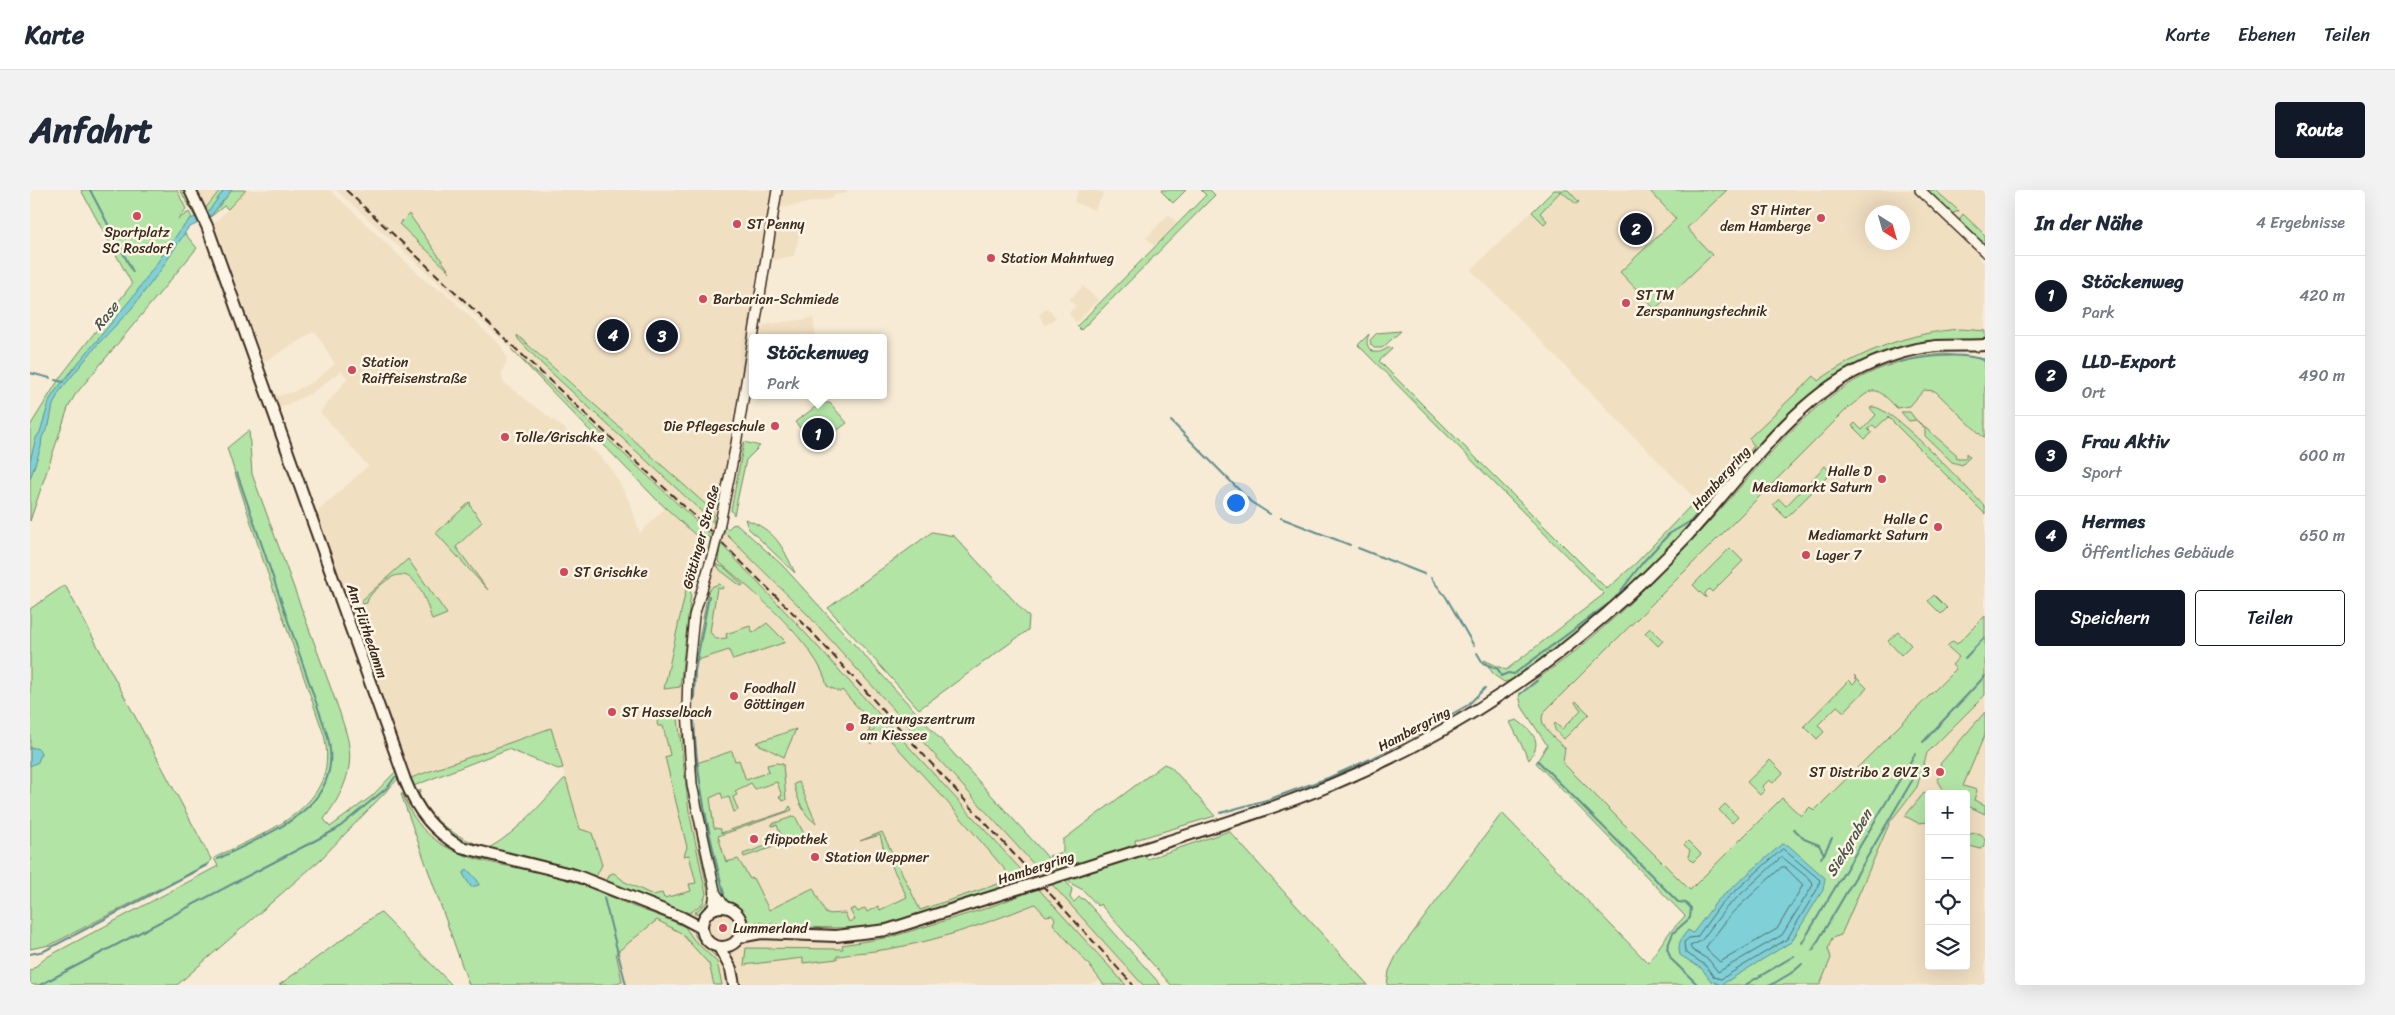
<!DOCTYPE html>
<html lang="de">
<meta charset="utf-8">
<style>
:root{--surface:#fff;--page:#f2f2f3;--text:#1f2937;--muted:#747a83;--line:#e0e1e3;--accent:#111827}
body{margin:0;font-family:Sriracha,sans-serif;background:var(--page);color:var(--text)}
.controls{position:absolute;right:15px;bottom:15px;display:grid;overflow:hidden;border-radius:5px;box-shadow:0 5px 20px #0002}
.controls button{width:45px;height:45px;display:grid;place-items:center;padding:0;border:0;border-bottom:1px solid var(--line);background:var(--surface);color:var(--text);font:25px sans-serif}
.compass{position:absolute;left:1835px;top:15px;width:45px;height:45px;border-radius:50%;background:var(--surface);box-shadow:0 5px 20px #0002;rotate:143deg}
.you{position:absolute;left:1205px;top:312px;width:18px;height:18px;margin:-12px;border:4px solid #fff;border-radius:50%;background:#1a73e8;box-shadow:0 0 0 8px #1a73e833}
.badge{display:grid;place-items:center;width:32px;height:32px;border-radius:50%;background:var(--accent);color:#fff;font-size:16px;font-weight:700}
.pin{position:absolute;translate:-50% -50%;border:2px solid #fff;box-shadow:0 1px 5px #0006}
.popup{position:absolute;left:719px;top:144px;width:138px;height:65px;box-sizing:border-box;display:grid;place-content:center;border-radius:5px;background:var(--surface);filter:drop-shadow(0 1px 4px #0005);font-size:16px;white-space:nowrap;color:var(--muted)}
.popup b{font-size:19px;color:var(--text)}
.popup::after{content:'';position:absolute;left:50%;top:100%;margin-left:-10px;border:10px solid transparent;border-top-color:var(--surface)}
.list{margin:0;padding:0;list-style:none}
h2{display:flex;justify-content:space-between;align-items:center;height:65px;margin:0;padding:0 20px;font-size:21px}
h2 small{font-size:16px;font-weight:400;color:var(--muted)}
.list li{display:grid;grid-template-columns:32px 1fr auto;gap:15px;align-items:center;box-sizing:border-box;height:80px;padding:0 20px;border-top:1px solid var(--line)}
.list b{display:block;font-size:19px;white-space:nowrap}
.list p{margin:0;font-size:16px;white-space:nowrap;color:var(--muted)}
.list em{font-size:16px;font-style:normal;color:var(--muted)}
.actions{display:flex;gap:10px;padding:15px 20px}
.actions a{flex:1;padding:11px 0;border:1px solid var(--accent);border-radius:5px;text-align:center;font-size:18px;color:var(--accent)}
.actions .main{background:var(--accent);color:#fff}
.icon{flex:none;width:28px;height:28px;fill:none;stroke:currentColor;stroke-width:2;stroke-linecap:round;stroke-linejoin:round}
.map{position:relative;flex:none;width:1955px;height:795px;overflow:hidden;border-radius:5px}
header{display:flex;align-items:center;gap:30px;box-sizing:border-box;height:70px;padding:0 25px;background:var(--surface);border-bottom:1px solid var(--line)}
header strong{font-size:24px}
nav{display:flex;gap:28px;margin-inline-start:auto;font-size:18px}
.intro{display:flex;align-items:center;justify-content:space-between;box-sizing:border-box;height:120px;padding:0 30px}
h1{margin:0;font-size:35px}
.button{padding:12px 22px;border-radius:5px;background:var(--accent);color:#fff;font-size:18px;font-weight:700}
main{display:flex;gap:30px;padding:0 30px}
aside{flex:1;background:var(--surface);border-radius:5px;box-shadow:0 5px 20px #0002}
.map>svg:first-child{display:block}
</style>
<header>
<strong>Karte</strong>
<nav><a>Karte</a><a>Ebenen</a><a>Teilen</a></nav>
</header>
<div class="intro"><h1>Anfahrt</h1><a class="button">Route</a></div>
<main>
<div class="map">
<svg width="1955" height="795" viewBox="0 0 1955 795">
<rect width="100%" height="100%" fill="#f7ebd5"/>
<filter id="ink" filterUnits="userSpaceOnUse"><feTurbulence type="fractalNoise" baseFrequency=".02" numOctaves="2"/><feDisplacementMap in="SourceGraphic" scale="10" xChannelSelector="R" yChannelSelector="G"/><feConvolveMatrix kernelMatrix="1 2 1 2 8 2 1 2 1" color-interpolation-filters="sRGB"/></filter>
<g filter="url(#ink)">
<g fill="#f1dfc2" fill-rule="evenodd">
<path d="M165,0H190L175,19Z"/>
<path d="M216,0H300L397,92L415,103L472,157L477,169L472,183L473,192L564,261L579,275L600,312L610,343L635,318L676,355L657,395L634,499L650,496L664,477L676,408L687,368L717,395L781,461L789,474L912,606L986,693H990L1016,726H1020L1024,730L1023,732L1070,791L1056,795H593L575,709L566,687L571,672L562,643L550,639L521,538L378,589L365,582L283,353L289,320L338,276L290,222L318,188L311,181L282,203L249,218L243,203L249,206L263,202L284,191L305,174L285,141L234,172L190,50L186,48L182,36Z"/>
<path d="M306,0H329L331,2L332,0H817V3L803,5L804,8L750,18L747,38L772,34L764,66L733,72L704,245L684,322L488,145L512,174L698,346L778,425L1113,795H1096L768,435L693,356L482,159Z"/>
<path d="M1049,0H1066L1074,3L1064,20L1044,12Z"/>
<path d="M1524,0H1955V66L1950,65L1948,67L1955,75V141H1906L1866,153L1725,255L1672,316L1441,80ZM1842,22H1872V52H1842Z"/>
<path d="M1139,24L1147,33L1124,56L1116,48Z"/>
<path d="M1053,96L1068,110L1046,133L1039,123L1046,116L1039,110Z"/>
<path d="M1017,118L1026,127L1015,136L1009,125Z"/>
<path d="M783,128L786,148H730L733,135Z"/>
<path d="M1955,175V482L1710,795L1639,743L1655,726L1652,721L1509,569L1517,555L1492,517L1489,506L1497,497L1552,456L1599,413L1675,336L1747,256L1777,227L1806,205Z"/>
<path d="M1955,498V795H1783L1787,768L1860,632L1887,597L1899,558ZM1899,604H1936V776H1899Z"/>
</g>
<g fill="#b2e4a5" stroke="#768762">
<path d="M51,0H147L156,19L148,29L159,22L162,28L151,39L167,58L45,205L38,218L0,331V236L31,186L102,94Z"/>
<path d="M150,0H157L168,25L165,27Z"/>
<path d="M190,0H194L177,24L175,19Z"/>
<path d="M202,0H216L198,19L194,16L179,28Z"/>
<path d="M1132,0H1156L1143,13L1131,1Z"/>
<path d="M1171,0H1180L1185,5L1051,140L1047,136L1176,5Z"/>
<path d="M1524,0H1538L1549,12L1546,14L1531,1L1510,23L1517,31L1514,34L1502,22Z"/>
<path d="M1619,0H1697L1657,38L1682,65L1625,119L1590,82L1646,29Z"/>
<path d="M1895,0H1905L1929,21L1921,24Z"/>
<path d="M379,24L420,82L369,34Z"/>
<path d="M1933,24L1955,45V54L1931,32L1930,28Z"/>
<path d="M1931,139L1955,141V151H1914L1797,195L1594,405L1521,464L1484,490L1474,492L1464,485L1454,470L1476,480L1574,404L1328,155L1339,144C1336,152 1336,156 1343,162H1350L1360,157L1362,159L1349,171L1577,399L1606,373L1666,310L1672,316L1724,256L1719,248L1784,186L1788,191C1828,162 1881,142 1931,139Z"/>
<path d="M1371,141L1352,158H1344L1341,155L1340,150L1347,143Z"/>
<path d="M487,145L684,322L683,330L698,339L702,335L707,334L752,375L1014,663L1042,699L1040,708L1044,712L1049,707L1055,710L1131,795H1113L778,425L698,346L512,174L488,149Z"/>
<path d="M481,159L693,356L768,435L1096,795H1074L1058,774L1023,734L1025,729L1022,725L1016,726L1005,714C948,737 888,758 826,763C820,764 814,766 807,766V769L773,773V768L714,775L716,758L813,759L812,755L861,747L954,719L997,703L989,693C947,706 904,724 861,733C817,741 770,738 726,732L721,735C715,731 714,727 710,722C704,715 696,714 691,706L670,613L664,574L702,561L705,571L709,570L716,590L739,582L737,575L746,573L753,574L756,610L753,611L749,607L752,606L747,592L725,599L721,593L705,601L707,605L703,607L708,620L704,622L699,607L693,609L691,603L680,608L684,638L691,639V643L757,621L760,616L762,620L757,622L688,646L696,672L708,669L720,689L723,688L739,720L783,698L796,724L815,723L819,732L825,730L820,720L825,718L828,722L835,718L837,722L848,716L850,720L877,707L854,660L850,645L830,651L852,642L890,720L983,689L912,606L851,540L852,545L840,549L841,554L838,546L847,542L845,540L839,544L840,531L812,500L810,502L797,496C789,455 719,398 688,371L690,357L677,346L672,351L627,310Z"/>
<path d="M1914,164L1955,169V247L1952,246L1905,201L1894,200L1880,216L1867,218C1843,194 1846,196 1818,218L1514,522C1506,536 1526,549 1535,558L1533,573L1660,700L1752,608L1771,626L1780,617L1784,621L1926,479L1922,475L1929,467L1917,456L1923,451L1927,454L1955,426V505L1897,563L1887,597L1860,632L1811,745L1802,748L1798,759L1801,768L1790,795H1357L1359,781L1367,764L1472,623L1618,773L1639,743L1655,726L1506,573L1517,555L1492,517L1489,506C1503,490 1522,479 1539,466C1561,449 1582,430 1602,411C1634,379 1666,347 1696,313C1760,241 1811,172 1914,164Z"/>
<path d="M791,213H800L817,233L786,256L765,232Z"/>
<path d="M1843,217C1863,217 1937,298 1955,317V324L1858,227L1846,238L1843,235L1838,239L1842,243L1835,249L1822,236L1825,233L1832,240L1846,225L1840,218Z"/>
<path d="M1871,222H1880L1885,229L1926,264L1927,268H1936V263L1940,267L1932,275L1922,272L1895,246V239L1886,230L1879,231Z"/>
<path d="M219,240L222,284L310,523C313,534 318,546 319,557C323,584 309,609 294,629L300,637L342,606L365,582L368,589L290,670L147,795H0V781L17,767L188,676L184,668C236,641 312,618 294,545L231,364L197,258Z"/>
<path d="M714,252L730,256L716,270L704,325L701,320Z"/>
<path d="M1795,276L1801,283L1756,328L1743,315L1749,309L1756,316Z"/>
<path d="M440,312L441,317L452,332L426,357L458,400L406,343Z"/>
<path d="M715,329C745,340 752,355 765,383L718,338Z"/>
<path d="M902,342L924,346L999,427L998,440L889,519L798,418Z"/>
<path d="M1700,358L1713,371L1682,402L1679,399L1675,403L1676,408L1663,395Z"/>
<path d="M378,369L380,372L417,424L402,430C395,406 382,366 351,395C346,400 338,405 337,413L332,414L331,411Z"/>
<path d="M686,374L695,378L713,395L711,396L690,380Z"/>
<path d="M690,394L693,397L692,399L687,398L680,442L686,449L697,448L696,444L720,436L723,443L737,433L756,452L703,470L699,460L665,471L678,402L683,396Z"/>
<path d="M35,395L181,669L179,673L20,755L0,759V419Z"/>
<path d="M657,395L661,403L650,497L634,499Z"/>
<path d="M1904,405L1917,418L1911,424L1898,411Z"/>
<path d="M1620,438L1633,451L1628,456L1615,443Z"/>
<path d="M1868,442L1881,455L1871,465L1858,451Z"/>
<path d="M1824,485L1837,498L1814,522L1807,516L1788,535L1794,542L1787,549L1774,536L1819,490L1823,494L1827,490Z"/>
<path d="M1546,511L1559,524L1534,549C1529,544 1522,540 1525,533L1532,539L1551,520L1545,513Z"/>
<path d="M1955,522V544L1933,596L1947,600L1944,610L1955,615V624L1936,615V604H1916L1907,589L1915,580L1910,574Z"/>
<path d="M641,524L648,529L659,621L676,704L673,713L660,723L633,717L580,695L577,690L580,684L584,683L595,692L623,705L632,703L634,708L661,701L659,694L666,693L659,665L654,666L657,657L635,567L640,565L633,536H628L627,532L631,526Z"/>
<path d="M1487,530C1504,543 1513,551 1499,570L1480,532Z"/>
<path d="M521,538L533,578L528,579L478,559L381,597L378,589Z"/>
<path d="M766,539L754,567L726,553L731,551Z"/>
<path d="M652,544L670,657H669L658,601Z"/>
<path d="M1740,570L1753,583L1743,593L1739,590L1732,597L1735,600L1730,605L1717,592Z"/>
<path d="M1134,574L1141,577L1185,626L1105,650L1106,656L1036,678L1043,688L1115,664L1117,669L1199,641L1338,795H1141L1070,714L1068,716L1053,700L1042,694L1019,666L1033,662V650Z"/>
<path d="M534,589H536L550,639L562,643L572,675L565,688L435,655L412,641L385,606L391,599L389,604C404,635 427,648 459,658C489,641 511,614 534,589Z"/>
<path d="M769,592L786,633C774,627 767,608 764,594Z"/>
<path d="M1894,603L1899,606V632L1888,633L1875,626Z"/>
<path d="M371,604H373C398,677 471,670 532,688C556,695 579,706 602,716C620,723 638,728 655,737L664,750L687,772L692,795H684L679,774L651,743L627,730L586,763L592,791L582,795H439Z"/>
<path d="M379,611C386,621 392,632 401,641C438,676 494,672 540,687C580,700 618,718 657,734L555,693L507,679L449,669L431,662L414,653L395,637Z"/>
<path d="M1695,614L1708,627L1702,633L1689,620Z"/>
<path d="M765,626L775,646L714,667L713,664L747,652L746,648L751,646L747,635L742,636V634Z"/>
<path d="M1945,643C1954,643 1955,648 1955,656L1951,659L1936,655V645Z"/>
<path d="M1658,651L1671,664L1663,672L1658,667L1660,660L1654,655Z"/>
<path d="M669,658L681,707L680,717L672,723L664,724L665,722L677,712L679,707Z"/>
<path d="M350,722L422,795H249Z"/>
<path d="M661,738C670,742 670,749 677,755C684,760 688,761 692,769H688L667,749Z"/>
</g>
<g fill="#7fd0d7" stroke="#648e8d">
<path d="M194,0H202L179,28L158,38L130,81L102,118L68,154L29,202L23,215L19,235L12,247L11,257L0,289V271L6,248L10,242L20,209L26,200L105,104L151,39L160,29L177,23Z"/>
<path d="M0,557L9,559L11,563L8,572L0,576Z"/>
<path d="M1752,654L1758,655L1795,688L1793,700L1761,752L1691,795L1681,791L1672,779L1650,765C1647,753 1651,749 1658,740L1663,743L1687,711Z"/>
<path d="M437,679L448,691L449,695L441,697L433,684Z"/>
</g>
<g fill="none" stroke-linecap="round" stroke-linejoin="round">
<g stroke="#566c68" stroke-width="1">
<path d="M1753,659L1790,690L1788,698L1757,749L1691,789L1684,787L1675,775L1655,762L1654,752L1659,748L1667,747L1691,714Z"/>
<path d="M1752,667L1782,691L1783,695L1752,745L1688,782L1679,770L1662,760L1660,756L1671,751L1696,718Z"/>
<path d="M1752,677H1755L1773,695L1747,739L1690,772L1677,760L1676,757L1702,723Z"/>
</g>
<g stroke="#648e8d" stroke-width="2">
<path d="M60,0L103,82"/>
<path d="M1897,0L1920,23"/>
<path d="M1870,172C1892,167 1935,161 1955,171"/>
<path d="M0,183L20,188"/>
<path d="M25,190L33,192"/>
<path d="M1141,231L1221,312L1240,324"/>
<path d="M1251,328L1320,355"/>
<path d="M1328,358L1394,384"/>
<path d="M1401,388L1416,407L1444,456"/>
<path d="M1586,407L1613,372L1639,344L1661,331L1674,316"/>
<path d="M1447,463L1453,473L1468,479L1471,486L1478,483L1484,484L1578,414"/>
<path d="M1935,468L1955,447"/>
<path d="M1490,504L1507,491"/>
<path d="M664,509L665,481L679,406"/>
<path d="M664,528C666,588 679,645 694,704"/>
<path d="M1893,552L1955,486"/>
<path d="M1508,571L1648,712L1656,713L1661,718L1660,728L1643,743L1637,758L1641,769L1668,795"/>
<path d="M1190,623L1240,609L1298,588L1349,565L1438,515L1455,498"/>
<path d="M1764,639L1774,649L1789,655L1794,664L1791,668"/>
<path d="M1794,664L1802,648"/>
<path d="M188,669C239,642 318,618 297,544L207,283"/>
<path d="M574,708L596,795"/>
<path d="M1772,753L1885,564"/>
<path d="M1782,761L1886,584"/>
<path d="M0,764L14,761L177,675"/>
<path d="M10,795L307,639L358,597L365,587"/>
<path d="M1715,795L1764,766"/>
<path d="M1741,795L1763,782L1772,774"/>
</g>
<defs>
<g id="minor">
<path d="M1890,0L1955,62"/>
<path d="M689,338L706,254L747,0"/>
<path d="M683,363L664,426L658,485L657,519L662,595L685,701L683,719"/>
<path d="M685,702L695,717"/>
</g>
<g id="major">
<path d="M160,0L177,36L375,590C387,621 403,641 431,657L545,685L651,727L672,738"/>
<path d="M1044,681C1129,653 1218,629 1301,595C1361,570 1419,539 1473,503C1541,458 1603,404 1658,345C1706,293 1761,214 1824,182C1849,169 1878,159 1906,156C1922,155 1939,156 1955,155"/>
<circle cx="692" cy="737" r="20"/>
<path d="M710,747L731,743L806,746L857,740L990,698"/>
<path d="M689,757L701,779L704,795"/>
</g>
</defs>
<use href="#minor" stroke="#3b2a1e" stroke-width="12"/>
<use href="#major" stroke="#3b2a1e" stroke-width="14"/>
<use href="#minor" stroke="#fcf5e5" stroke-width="9"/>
<use href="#major" stroke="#fcf5e5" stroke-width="10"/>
<path stroke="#3b2a1e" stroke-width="2" stroke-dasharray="8 4" stroke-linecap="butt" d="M316,0L672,333L780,440L1103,795"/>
<defs>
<path id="minor-bridge" d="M683,363L689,338"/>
<path id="major-bridge" d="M990,698L1044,681"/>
</defs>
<use href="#minor-bridge" stroke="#3b2a1e" stroke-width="12" stroke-linecap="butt"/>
<use href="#major-bridge" stroke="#3b2a1e" stroke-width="14" stroke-linecap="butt"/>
<use href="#minor-bridge" stroke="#fcf5e5" stroke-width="9"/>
<use href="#major-bridge" stroke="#fcf5e5" stroke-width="10"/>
</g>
</g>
<g fill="#d1495b" stroke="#fcf5e5" stroke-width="2">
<circle cx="107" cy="26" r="5"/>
<circle cx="1791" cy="28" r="5"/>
<circle cx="707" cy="34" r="5"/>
<circle cx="961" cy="68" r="5"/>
<circle cx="673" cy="109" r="5"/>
<circle cx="1596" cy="113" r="5"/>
<circle cx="322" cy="180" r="5"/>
<circle cx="745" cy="236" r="5"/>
<circle cx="475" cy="247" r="5"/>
<circle cx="1852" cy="289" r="5"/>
<circle cx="1908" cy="337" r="5"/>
<circle cx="1776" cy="365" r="5"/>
<circle cx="534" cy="382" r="5"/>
<circle cx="704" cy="506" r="5"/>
<circle cx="582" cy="522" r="5"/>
<circle cx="820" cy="537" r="5"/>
<circle cx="1910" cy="582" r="5"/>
<circle cx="724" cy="649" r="5"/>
<circle cx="785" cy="667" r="5"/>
<circle cx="693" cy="738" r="5"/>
</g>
<g text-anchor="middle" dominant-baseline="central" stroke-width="5" stroke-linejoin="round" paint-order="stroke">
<g font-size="14" fill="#3b2a1e" stroke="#fcf5e5" text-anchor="start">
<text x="1781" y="20" text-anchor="end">ST Hinter<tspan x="1781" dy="16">dem Hamberge</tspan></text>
<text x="717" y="34">ST Penny</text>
<text x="107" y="42" text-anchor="middle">Sportplatz<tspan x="107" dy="16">SC Rosdorf</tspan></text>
<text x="971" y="68">Station Mahntweg</text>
<text x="1606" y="105">ST TM<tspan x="1606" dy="16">Zerspannungstechnik</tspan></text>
<text x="683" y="109">Barbarian-Schmiede</text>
<text x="332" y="172">Station<tspan x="332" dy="16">Raiffeisenstraße</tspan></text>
<text x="735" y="236" text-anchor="end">Die Pflegeschule</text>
<text x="485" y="247">Tolle/Grischke</text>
<text x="1842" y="281" text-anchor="end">Halle D<tspan x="1842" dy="16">Mediamarkt Saturn</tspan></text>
<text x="1898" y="329" text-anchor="end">Halle C<tspan x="1898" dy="16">Mediamarkt Saturn</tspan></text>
<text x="1786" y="365">Lager 7</text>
<text x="544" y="382">ST Grischke</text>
<text x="714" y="498">Foodhall<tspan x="714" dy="16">Göttingen</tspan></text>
<text x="592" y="522">ST Hasselbach</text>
<text x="830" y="529">Beratungszentrum<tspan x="830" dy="16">am Kiessee</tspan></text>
<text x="1900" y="582" text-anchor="end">ST Distribo 2 GVZ 3</text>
<text x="734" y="649">flippothek</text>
<text x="795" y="667">Station Weppner</text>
<text x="703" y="738">Lummerland</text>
</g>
<g font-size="14" fill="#3b2a1e" stroke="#fcf5e5">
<text transform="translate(1691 288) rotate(-48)">Hambergring</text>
<text transform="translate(671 347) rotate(-75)">Göttinger Straße</text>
<text transform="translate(337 441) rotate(71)">Am Flüthedamm</text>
<text transform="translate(1384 539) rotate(-28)">Hambergring</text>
<text transform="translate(1006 678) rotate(-18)">Hambergring</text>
</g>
<g font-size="15" font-style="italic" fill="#4c544c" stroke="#fcf5e5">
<text transform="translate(76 126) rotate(-51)">Rase</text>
<text transform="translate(1819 653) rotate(-59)">Siekgraben</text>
</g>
</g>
</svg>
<div class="controls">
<button>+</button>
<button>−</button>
<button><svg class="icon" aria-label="locate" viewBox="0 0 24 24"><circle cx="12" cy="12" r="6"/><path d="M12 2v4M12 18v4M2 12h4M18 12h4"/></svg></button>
<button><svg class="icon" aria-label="layers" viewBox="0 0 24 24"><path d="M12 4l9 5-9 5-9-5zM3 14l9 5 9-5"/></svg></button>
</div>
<svg class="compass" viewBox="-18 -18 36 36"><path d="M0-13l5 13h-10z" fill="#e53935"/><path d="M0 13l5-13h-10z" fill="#747a83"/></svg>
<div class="you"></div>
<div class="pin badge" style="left:788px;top:244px">1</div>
<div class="popup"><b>Stöckenweg</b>Park</div>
<div class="pin badge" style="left:1606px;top:39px">2</div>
<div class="pin badge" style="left:632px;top:146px">3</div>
<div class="pin badge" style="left:583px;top:145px">4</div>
</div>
<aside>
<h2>In der Nähe<small>4 Ergebnisse</small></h2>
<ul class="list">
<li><span class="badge">1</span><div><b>Stöckenweg</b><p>Park</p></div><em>420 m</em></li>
<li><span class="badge">2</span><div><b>LLD-Export</b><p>Ort</p></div><em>490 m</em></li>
<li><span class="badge">3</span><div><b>Frau Aktiv</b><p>Sport</p></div><em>600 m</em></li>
<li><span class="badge">4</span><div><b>Hermes</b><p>Öffentliches Gebäude</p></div><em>650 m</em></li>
</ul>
<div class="actions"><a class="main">Speichern</a><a>Teilen</a></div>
</aside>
</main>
